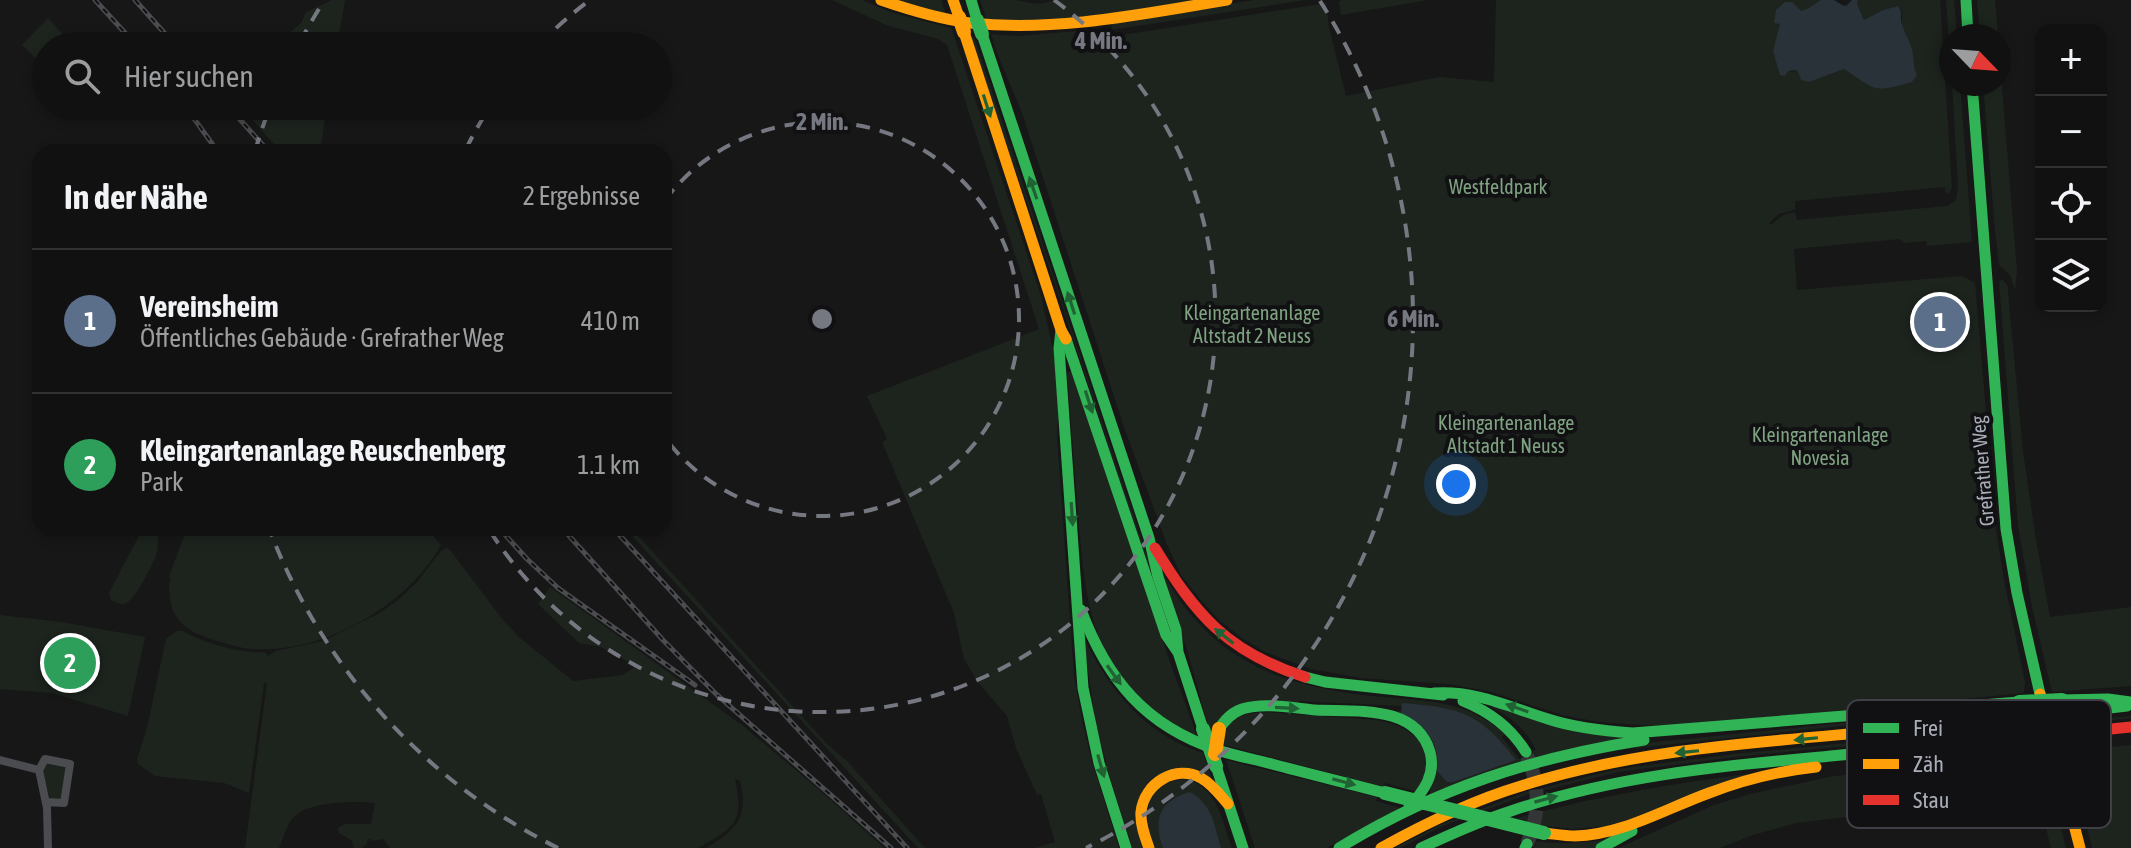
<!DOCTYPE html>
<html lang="de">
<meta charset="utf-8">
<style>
:root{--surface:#111;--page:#1a1a1a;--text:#f1f3f6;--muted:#9c9d9f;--line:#303131;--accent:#757880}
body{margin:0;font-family:"Asap Condensed",sans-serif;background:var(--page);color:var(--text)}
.controls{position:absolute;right:24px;top:24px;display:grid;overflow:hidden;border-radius:16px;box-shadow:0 4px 12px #0003}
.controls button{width:72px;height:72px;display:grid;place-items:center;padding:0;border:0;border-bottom:2px solid var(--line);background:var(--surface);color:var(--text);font:40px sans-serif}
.compass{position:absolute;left:1939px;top:24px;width:72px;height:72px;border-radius:50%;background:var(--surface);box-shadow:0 4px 12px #0003;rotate:115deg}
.you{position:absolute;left:1456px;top:484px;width:28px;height:28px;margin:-20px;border:6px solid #fff;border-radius:50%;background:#1a73e8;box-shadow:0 0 0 12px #1a73e833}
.badge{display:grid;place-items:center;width:52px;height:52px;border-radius:50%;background:var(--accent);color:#fff;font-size:26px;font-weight:700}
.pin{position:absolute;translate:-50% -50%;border:4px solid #fff;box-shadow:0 2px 8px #0006}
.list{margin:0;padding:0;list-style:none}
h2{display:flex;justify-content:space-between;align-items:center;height:104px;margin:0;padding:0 32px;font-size:34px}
h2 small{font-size:26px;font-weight:400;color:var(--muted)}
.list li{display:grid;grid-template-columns:52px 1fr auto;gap:24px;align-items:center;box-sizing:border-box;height:144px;padding:0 32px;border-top:2px solid var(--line)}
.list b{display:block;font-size:30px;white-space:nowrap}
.list p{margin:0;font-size:26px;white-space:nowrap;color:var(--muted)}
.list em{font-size:26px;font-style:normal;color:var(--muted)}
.icon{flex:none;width:44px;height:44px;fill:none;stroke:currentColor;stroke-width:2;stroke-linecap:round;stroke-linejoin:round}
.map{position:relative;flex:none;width:2131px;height:848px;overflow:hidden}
.search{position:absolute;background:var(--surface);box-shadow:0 4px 12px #0003;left:32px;top:32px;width:640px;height:88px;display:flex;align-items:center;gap:20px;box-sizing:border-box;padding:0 28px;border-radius:44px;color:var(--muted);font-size:30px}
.panel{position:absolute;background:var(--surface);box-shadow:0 4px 12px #0003;left:32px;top:144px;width:640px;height:392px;border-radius:24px}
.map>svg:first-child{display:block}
</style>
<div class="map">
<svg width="2131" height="848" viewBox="0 0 2131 848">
<rect width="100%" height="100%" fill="#171717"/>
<g fill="#1d241e">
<path d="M332,0H345L337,46H275L301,23L306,12Z"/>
<path d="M832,0H862L893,13L951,28L952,30L1041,296L1054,354L1059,398L1057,437L1074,676L1083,725L1093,765L1119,848H1035L1055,842L1041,794L1037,795L1016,748L1007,716L977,681L964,659L954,613L882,442L887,439L867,396L1039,329L947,45L938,39L886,25Z"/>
<path d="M891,0H941L946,15Z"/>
<path d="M980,0C991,0 1003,0 1014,0C1029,2 1039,7 1053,0H1199L1078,19L987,21Z"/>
<path d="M1254,0H1306L1111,30L1112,22Z"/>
<path d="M1343,0H1428L1341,15L1339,1Z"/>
<path d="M1496,0H1821C1812,9 1792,16 1780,23L1787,72L1798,71L1809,82L1844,69L1869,85L1912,63C1914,49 1906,37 1902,24C1901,20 1903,15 1902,11C1901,9 1899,7 1898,6L1883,10L1864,20L1857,4L1858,0H1940L1952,188L1949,193L1946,194L1945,187L1795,201V210L1779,214L1769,223L1771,225L1783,215L1795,212L1797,220L1947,206L1956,200L1958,186L1952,84H1960L1972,242L1927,246L1926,241L1904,243L1900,239L1794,249L1797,290L1962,276L1975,283L1996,529L2004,580L2025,682L2024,693L1680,726L1639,725L1598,722L1562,715L1488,691L1448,684L1361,678L1311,669L1265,652L1242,638L1220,621L1201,600L1181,575L1166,542L1124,427L1022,113L997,53L991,34L1019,36L1088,30L1106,36H1116L1326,3L1329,27L1346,96L1439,77L1494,82Z"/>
<path d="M1946,0H1954L1957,36H1951V72Z"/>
<path d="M1977,0H1995L1998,36H1980Z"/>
<path d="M48,18L73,46H46V68L22,45Z"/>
<path d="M974,37L1171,628L1170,630L1059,296L970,38Z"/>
<path d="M1999,50L2017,271L2015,290L2010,275L1999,265L1995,230L1983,84H1999Z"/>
<path d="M240,106H327L320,152H281Z"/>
<path d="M2003,280L2008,286V293L2023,451L2036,540L2050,617L2131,607V686L2052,692L2032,607L2018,526L1999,281Z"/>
<path d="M1073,370L1169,659L1197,736C1186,730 1175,725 1165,718C1089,666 1085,597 1078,513C1074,467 1071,420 1067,373Z"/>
<path d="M143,528H158C158,537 159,546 156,555C152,565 135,602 124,604C120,605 115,602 111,600L109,593Z"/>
<path d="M187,528H426L441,545C408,605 325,653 256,649C241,649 228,644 214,640C182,630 169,618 169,583L171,581L169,576Z"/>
<path d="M625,528H631L827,744L847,761L925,848H918Z"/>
<path d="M446,548L450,550L503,620L519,637L573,681L623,675L636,666L601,647L579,643L538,604L550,587L742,725L823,793L884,848H706C736,830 749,817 740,781L735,779C744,823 736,827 698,848H390L383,839L372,841L370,838L367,840V844L361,848H354L351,840L339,833L338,828L344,824H371L375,803C353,801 309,801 293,818C286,826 283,839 279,848H245L267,683H264L249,793L224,783L155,776L138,764L137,759L147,728L166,639L177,631H183C203,643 242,654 265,652L268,656L276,651L323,641L378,614L398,600L416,583L441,551Z"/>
<path d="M1158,564C1168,581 1178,600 1192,616C1240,674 1312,691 1384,697C1433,702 1465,700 1505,734L1502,737L1519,759L1536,750C1526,730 1512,718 1492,707L1493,704L1627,737L1430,797L1433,745L1383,711H1401V706L1300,701L1298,705L1258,702L1211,736L1187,650Z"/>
<path d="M0,615L61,622L145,637L128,716L52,693L0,689Z"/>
<path d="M1083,636C1108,689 1145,735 1203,753L1212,779L1196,771L1145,789L1146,848H1132L1108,771L1096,724Z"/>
<path d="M2011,708L1636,748V744L1920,715Z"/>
<path d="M1262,712L1377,720C1419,728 1438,751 1417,792L1385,783L1384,787L1224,745C1225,718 1238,714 1262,712Z"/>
<path d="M2131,716V718L1735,757L1618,772L1526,795L1443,826L1400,848H1395L1442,824L1526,792L1618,769L1734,754Z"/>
<path d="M2131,745V848H2092L2069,754L2082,753L2091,756L2090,749Z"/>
<path d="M2043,756L2066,848H2051L2038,797C2027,798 2019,803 2009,804L1855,816L1796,823L1753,835L1720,848H1618L1714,805L1750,794L1834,776L2008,759L2024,761L2030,757Z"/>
<path d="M1226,760L1377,797L1376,801L1400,808L1327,848H1255Z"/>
<path d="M46,763L66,767L61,799H50L49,796L42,767Z"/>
<path d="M1754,773L1638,817L1605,826L1574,829L1545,826L1517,818C1596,796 1672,784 1754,773Z"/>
<path d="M1187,779C1218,788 1222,821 1232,848H1155C1146,827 1141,794 1167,782C1173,780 1181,780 1187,779Z"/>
<path d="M1608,839L1595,848H1534L1537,841C1561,845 1584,843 1608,839Z"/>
</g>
<g fill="#2a3239">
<path d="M1821,0H1834L1842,5L1846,6L1852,0H1858L1857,4L1864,20L1883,10L1898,6C1904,13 1899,16 1902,24C1905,34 1912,45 1913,55C1914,63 1913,67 1917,75L1912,82C1874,93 1877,91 1844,69L1809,82L1801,80L1798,71L1793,70L1787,72L1785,76L1780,75L1773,51L1780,24L1774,23L1776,10L1785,2H1792L1801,11L1809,8Z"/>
<path d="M1402,703C1461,708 1479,712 1516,760L1453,782H1447L1437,771C1441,743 1425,724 1401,713Z"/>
<path d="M1190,792C1213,805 1214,825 1221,848H1163C1153,819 1159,801 1190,792Z"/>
</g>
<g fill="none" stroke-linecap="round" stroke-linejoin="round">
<path stroke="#343537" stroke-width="14" stroke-dasharray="14 7" stroke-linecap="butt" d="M1527,844C1540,814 1540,786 1527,756"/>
<g stroke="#4b4c50" stroke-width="8">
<path d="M0,760L39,770"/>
<path d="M46,802L64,803L70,764L45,759L39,770L47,808L48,848"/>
</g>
<g stroke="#30b455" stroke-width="11">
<path d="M971,0L977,20"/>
<path d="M1966,0L1968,36"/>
<path d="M982,34L1149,538L1158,577L1176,630L1178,652L1203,729"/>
<path d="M1972,84L2006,529L2017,593L2040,694"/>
<path d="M1061,330L1059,348L1083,688L1099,763L1126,848"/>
<path d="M1066,339L1166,635L1177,651"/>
<path d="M1081,610C1107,679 1145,726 1218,750C1235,756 1254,759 1272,764C1309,774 1347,783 1385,793"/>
<path d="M1305,677L1325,682L1443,695"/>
<path d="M1434,693C1475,690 1509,707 1548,719C1575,728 1604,731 1633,733L2019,702"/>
<path d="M2062,700L2108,699L2131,702"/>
<path d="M1463,701C1490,712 1510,727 1526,752"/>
<path d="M2066,713L2127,706"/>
<path d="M1914,728L2023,717"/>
<path d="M1219,729C1225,720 1231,713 1242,709C1264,702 1293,708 1316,710C1355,712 1416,704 1430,752C1436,774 1424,791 1409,807"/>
<path d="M1216,766L1243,848"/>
<path d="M1339,848C1437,788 1531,758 1644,740"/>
<path d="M1421,848C1451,834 1480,821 1511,811C1611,777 1717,766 1821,757C1890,750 1958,743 2027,737"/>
<path d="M1525,848L1527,844"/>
<path d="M1601,848L1632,831"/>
</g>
<g stroke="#ff9f0a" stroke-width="11">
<path d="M881,0C910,10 940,19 970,23C1057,32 1142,14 1227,0"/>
<path d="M953,0L959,17"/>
<path d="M964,32L1061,330L1066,339"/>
<path d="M2040,694L2080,848"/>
<path d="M1544,833C1554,834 1564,836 1575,836C1622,835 1665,809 1709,793C1743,780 1779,771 1816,767"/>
<path d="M1149,848C1145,837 1140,824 1141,812C1144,783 1176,764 1201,778C1212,784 1220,795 1228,804"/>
<path d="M1381,848C1426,823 1471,801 1521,786C1646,746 1783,741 1914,728"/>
</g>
<g stroke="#e5322d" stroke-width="11">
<path d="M1155,548C1196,615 1227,652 1305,677"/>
<path d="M2071,733L2131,727"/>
</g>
<defs>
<g id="rail">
<path d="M95,0L137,46"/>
<path d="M135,0L176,46"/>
<path d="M185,106L218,152"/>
<path d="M228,106L269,152"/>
<path d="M499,528L527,559L558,588L695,685"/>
<path d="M562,528L663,640L716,694L891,848"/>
<path d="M613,528L907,848"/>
</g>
</defs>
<use href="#rail" stroke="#4b4c4f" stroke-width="5"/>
<use href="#rail" stroke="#111113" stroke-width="2" stroke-dasharray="6" stroke-linecap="butt"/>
<g stroke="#30b455" stroke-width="14">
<path d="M977,20L982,34"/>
<path d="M2019,702L2062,700"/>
<path d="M2023,717L2066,713"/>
<path d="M1203,729L1216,766"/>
<path d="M1385,793L1544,833"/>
</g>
<g stroke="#ff9f0a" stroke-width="14">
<path d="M959,17L964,32"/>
<path d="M1215,754L1219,729"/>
</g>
<path stroke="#e5322d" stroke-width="14" d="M2027,737L2071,733"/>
</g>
<defs><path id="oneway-solid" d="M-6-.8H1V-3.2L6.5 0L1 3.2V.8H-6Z" transform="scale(2)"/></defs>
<g fill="#206234">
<use href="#oneway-solid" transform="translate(987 106) rotate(72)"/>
<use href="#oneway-solid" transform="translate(1033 188) rotate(-109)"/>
<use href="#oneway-solid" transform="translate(1071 303) rotate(-108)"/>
<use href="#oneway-solid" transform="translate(1089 402) rotate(72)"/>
<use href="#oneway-solid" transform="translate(1072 514) rotate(86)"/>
<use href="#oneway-solid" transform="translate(1224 636) rotate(-142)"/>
<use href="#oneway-solid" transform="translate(1114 675) rotate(54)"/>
<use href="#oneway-solid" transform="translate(1287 708) rotate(3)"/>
<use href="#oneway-solid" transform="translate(1517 708) rotate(-161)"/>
<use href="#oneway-solid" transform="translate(1806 739) rotate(174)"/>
<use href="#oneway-solid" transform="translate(1687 752) rotate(174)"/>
<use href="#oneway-solid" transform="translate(1101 766) rotate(74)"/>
<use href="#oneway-solid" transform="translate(1344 782) rotate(15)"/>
<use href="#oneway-solid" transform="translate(1546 799) rotate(-15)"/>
</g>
<g fill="none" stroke="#757880" stroke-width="4" stroke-dasharray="14 10">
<path d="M665 200A197 197 0 1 1 665 438"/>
<path d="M466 149A394 394 0 0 1 490 107M539 45A394 394 0 0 1 590 0M1054 0A394 394 0 1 1 490 531"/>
<path d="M558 848A591 591 0 0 1 270 531M255 151A591 591 0 0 1 270 107M300 42A591 591 0 0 1 324 1M1320 1A591 591 0 0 1 1086 848"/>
</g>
<g text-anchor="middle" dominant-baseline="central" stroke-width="8" stroke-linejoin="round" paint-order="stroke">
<g font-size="20" fill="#7fa381" stroke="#111113">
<text x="1498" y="186">Westfeldpark</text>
<text x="1252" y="312">Kleingartenanlage<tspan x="1252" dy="23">Altstadt 2 Neuss</tspan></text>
<text x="1506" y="422">Kleingartenanlage<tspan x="1506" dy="23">Altstadt 1 Neuss</tspan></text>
<text x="1820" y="434">Kleingartenanlage<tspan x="1820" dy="23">Novesia</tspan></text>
</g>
<g font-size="20" fill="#a8adb8" stroke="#111113">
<text transform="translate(1982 471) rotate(-95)">Grefrather Weg</text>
</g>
</g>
<rect x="1847" y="700" width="264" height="128" rx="12" fill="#111113" stroke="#3e4045" stroke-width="2"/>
<rect x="1863" y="723" width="36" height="10" fill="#30b455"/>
<rect x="1863" y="759" width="36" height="10" fill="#ff9f0a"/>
<rect x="1863" y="795" width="36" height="10" fill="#e5322d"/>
<g font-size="22" fill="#a8adb8">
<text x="1913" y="736">Frei</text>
<text x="1913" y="772">Zäh</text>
<text x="1913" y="808">Stau</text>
</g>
<circle cx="822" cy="319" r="12" fill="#757880" stroke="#111113" stroke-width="4"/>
<g font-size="24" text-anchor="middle" font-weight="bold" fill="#757880" stroke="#111113" stroke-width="8" stroke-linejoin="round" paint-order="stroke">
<text x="1101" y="49">4 Min.</text>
<text x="822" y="130">2 Min.</text>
<text x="1413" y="327">6 Min.</text>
</g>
</svg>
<div class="controls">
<button>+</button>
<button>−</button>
<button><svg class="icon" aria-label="locate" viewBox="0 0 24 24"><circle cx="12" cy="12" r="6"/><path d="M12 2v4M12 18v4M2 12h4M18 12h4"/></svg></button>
<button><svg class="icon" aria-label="layers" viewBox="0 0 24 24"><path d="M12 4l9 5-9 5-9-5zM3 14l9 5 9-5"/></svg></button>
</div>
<svg class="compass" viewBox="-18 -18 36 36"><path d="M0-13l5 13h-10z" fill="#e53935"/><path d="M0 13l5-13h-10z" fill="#9c9d9f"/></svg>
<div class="you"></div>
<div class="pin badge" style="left:1940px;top:322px;background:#5c6f8a">1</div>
<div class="pin badge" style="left:70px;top:663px;background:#2e9e5b">2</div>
<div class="search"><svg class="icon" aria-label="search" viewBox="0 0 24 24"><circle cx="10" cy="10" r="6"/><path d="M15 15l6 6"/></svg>Hier suchen</div>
<section class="panel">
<h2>In der Nähe<small>2 Ergebnisse</small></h2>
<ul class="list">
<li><span class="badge" style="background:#5c6f8a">1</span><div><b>Vereinsheim</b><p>Öffentliches Gebäude · Grefrather Weg</p></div><em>410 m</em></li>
<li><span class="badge" style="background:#2e9e5b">2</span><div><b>Kleingartenanlage Reuschenberg</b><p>Park</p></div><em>1.1 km</em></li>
</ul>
</section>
</div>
